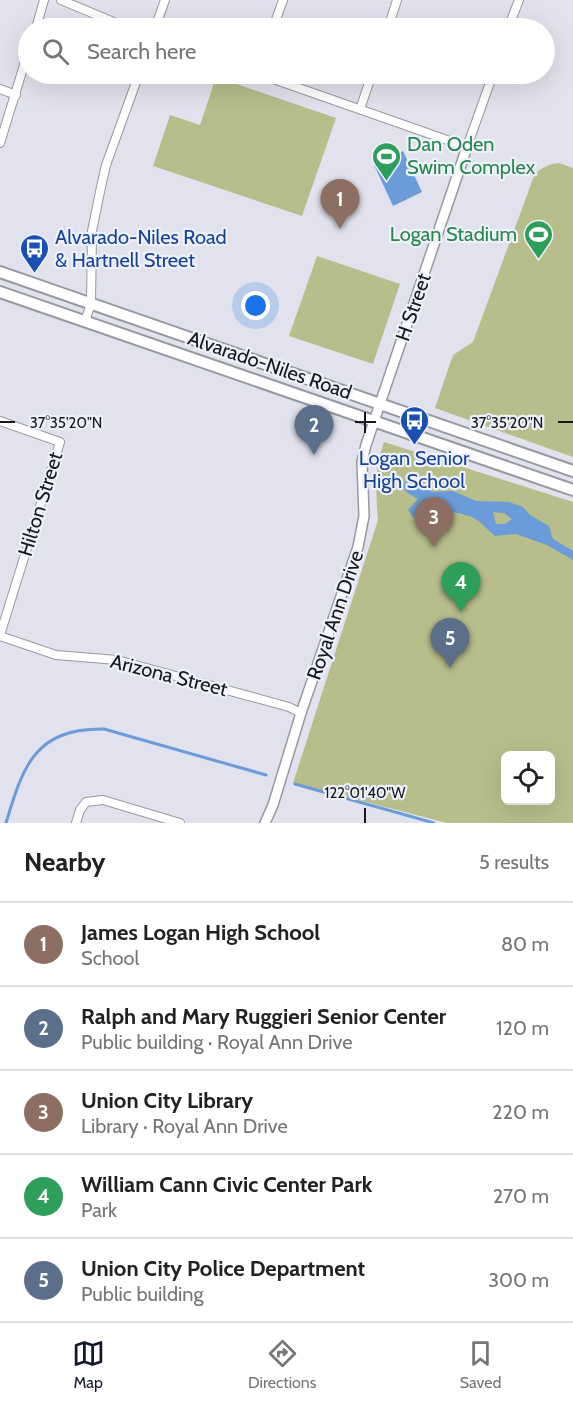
<!DOCTYPE html>
<meta charset="utf-8">
<style>
:root{--surface:#fff;--page:#f2f2f2;--text:#222;--muted:#767676;--line:#e0e0e0;--accent:#111827}
body{margin:0;font-family:Cabin,sans-serif;background:var(--page);color:var(--text)}
.controls{position:absolute;right:18px;bottom:18px;display:grid;overflow:hidden;border-radius:9px;box-shadow:0 6px 24px #0002}
.controls button{width:54px;height:54px;display:grid;place-items:center;padding:0;border:0;border-bottom:2px solid var(--line);background:var(--surface);color:var(--text);font:30px sans-serif}
.you{position:absolute;left:256px;top:306px;width:21px;height:21px;margin:-15px;border:4px solid #fff;border-radius:50%;background:#1a73e8;box-shadow:0 0 0 9px #1a73e833}
.badge{display:grid;place-items:center;width:39px;height:39px;border-radius:50%;background:var(--accent);color:#fff;font-size:20px;font-weight:700}
.pin{position:absolute;translate:-50% -50px;filter:drop-shadow(0 2px 3px #0008)}
.pin::after{content:'';position:absolute;top:32px;width:21px;height:18px;background:inherit;clip-path:polygon(0 0,100% 0,50% 100%)}
.list{margin:0;padding:0;list-style:none}
h2{display:flex;justify-content:space-between;align-items:center;height:78px;margin:0;padding:0 24px;font-size:26px}
h2 small{font-size:20px;font-weight:400;color:var(--muted)}
.list li{display:grid;grid-template-columns:39px 1fr auto;gap:18px;align-items:center;box-sizing:border-box;height:84px;padding:0 24px;border-top:2px solid var(--line)}
.list b{display:block;font-size:22px;white-space:nowrap}
.list p{margin:0;font-size:20px;white-space:nowrap;color:var(--muted)}
.list em{font-size:20px;font-style:normal;color:var(--muted)}
.icon{flex:none;width:33px;height:33px;fill:none;stroke:currentColor;stroke-width:2;stroke-linecap:round;stroke-linejoin:round}
.map{position:relative;flex:none;width:573px;height:823px;overflow:hidden}
.search{position:absolute;background:var(--surface);box-shadow:0 6px 24px #0002;left:18px;right:18px;top:18px;height:66px;display:flex;align-items:center;gap:15px;box-sizing:border-box;padding:0 21px;border-radius:33px;color:var(--muted);font-size:22px}
.sheet{height:498px;background:var(--surface)}
nav{display:flex;justify-content:space-around;align-items:center;box-sizing:border-box;height:84px;border-top:2px solid var(--line);background:var(--surface);font-size:16px;color:var(--muted)}
nav a{display:grid;justify-items:center;gap:3px}
nav .on{color:var(--accent)}
.map>svg:first-child{display:block}
</style>
<div class="map">
<svg width="573" height="823" viewBox="0 0 573 823">
<rect width="100%" height="100%" fill="#e1e2ed"/>
<g fill="#b7bd8b" fill-rule="evenodd">
<path d="M216,77L336,118L302,216L153,166L170,115L200,125Z"/>
<path d="M559,163L573,168V457L435,408L453,355L473,342L534,176C539,168 549,164 559,163Z"/>
<path d="M317,256L400,284L373,364L289,336Z"/>
<path d="M384,442L573,502V823H447L293,783L378,520C376,491 374,471 384,442ZM506,756H550V800H506Z"/>
</g>
<g fill="#6b9cd9" fill-rule="evenodd">
<path d="M403,151L422,192L393,206L374,165Z"/>
<path d="M410,476L432,492L453,491L476,501L509,502L523,507L530,515L549,526L553,539L573,551V560L547,545L516,534L495,536C489,531 483,524 477,520C461,510 436,510 420,519L412,516L408,510L418,499L406,492L403,486ZM493,512L504,513L512,519L505,524H496Z"/>
</g>
<g fill="none" stroke-linecap="round" stroke-linejoin="round">
<g stroke="#6b9cd9" stroke-width="3">
<path d="M295,784L434,823"/>
<path d="M6,823C23,766 35,728 104,729L266,775"/>
</g>
<defs>
<g id="minor">
<path d="M61,0L128,28"/>
<path d="M36,28L44,0"/>
<path d="M155,28L165,0"/>
<path d="M273,28L283,0"/>
<path d="M388,28L397,0"/>
<path d="M508,28L519,0"/>
<path d="M259,74L467,147L493,74"/>
<path d="M0,89L16,95"/>
<path d="M360,109L372,74"/>
<path d="M0,143L28,52"/>
<path d="M85,321L91,304L92,231L101,187L106,165L139,74"/>
<path d="M0,421L60,442L0,635"/>
<path d="M0,636L56,655L117,660L289,707L301,713"/>
<path d="M76,823L80,810L86,802L103,800L180,823"/>
</g>
<path id="tertiary" d="M265,823L273,805L301,713L358,547L364,516L362,462L366,445L467,147"/>
<g id="secondary">
<path d="M0,272L573,471"/>
<path d="M0,292L573,490"/>
</g>
</defs>
<use href="#minor" stroke="#9799a2" stroke-width="10"/>
<use href="#tertiary" stroke="#9799a2" stroke-width="12"/>
<use href="#secondary" stroke="#9799a2" stroke-width="14"/>
<use href="#minor" stroke="#fff" stroke-width="8"/>
<use href="#tertiary" stroke="#fff" stroke-width="9"/>
<use href="#secondary" stroke="#fff" stroke-width="10"/>
</g>
<path fill="none" stroke="#17181b" stroke-width="2" d="M365,412V433M0,422H15M355,422H376M558,422H573M365,808V823"/>
<defs>
<symbol id="stadium-pin" viewBox="-11 -11 22 30"><path d="M0 17L-7.5 6A9.5 9.5 0 1 1 7.5 6Z" fill="#2e9e5b" stroke="#eef0fa"/><path d="M0-5a6.5 5 0 1 0 0 10a6.5 5 0 1 0 0-10ZM-3.5-1.8h7v3.6h-7Z" fill="#fff"/></symbol>
<symbol id="bus-pin" viewBox="-11 -11 22 30"><path d="M0 17L-7.5 6A9.5 9.5 0 1 1 7.5 6Z" fill="#1a4fb4" stroke="#eef0fa"/><path d="M-5-6H5V4H4V6H2V4H-2V6H-4V4H-5ZM-3.5-4V0h7V-4ZM-3.5 1.2v1.5H-2V1.2ZM2 1.2v1.5H3.5V1.2Z" fill="#fff"/></symbol>
</defs>
<g fill-rule="evenodd">
<use href="#stadium-pin" x="370" y="140" width="33" height="45"/>
<use href="#stadium-pin" x="522" y="218" width="33" height="45"/>
<use href="#bus-pin" x="18" y="232" width="33" height="45"/>
<use href="#bus-pin" x="398" y="404" width="33" height="45"/>
</g>
<g text-anchor="middle" dominant-baseline="central" stroke-width="4.5" stroke-linejoin="round" paint-order="stroke">
<g font-size="20" fill="#27864d" stroke="#eef0fa" text-anchor="start">
<text x="407" y="144">Dan Oden<tspan x="407" dy="23">Swim Complex</tspan></text>
<text x="517" y="234" text-anchor="end">Logan Stadium</text>
</g>
<g font-size="20" fill="#164399" stroke="#eef0fa" text-anchor="start">
<text x="55" y="237">Alvarado-Niles Road<tspan x="55" dy="23">&amp; Hartnell Street</tspan></text>
<text x="414" y="458" text-anchor="middle">Logan Senior<tspan x="414" dy="23">High School</tspan></text>
</g>
<g font-size="20" fill="#17181b" stroke="#eef0fa">
<text transform="translate(413 307) rotate(-71)">H Street</text>
<text transform="translate(270 365) rotate(19)">Alvarado-Niles Road</text>
<text transform="translate(40 504) rotate(-73)">Hilton Street</text>
<text transform="translate(335 615) rotate(-71)">Royal Ann Drive</text>
<text transform="translate(169 675) rotate(14)">Arizona Street</text>
</g>
</g>
<g font-size="15" text-anchor="middle" fill="#17181b" stroke="#eef0fa" stroke-width="4.5" stroke-linejoin="round" paint-order="stroke">
<text x="66" y="428">37°35'20"N</text>
<text x="507" y="428">37°35'20"N</text>
<text x="365" y="798">122°01'40"W</text>
</g>
</svg>
<div class="controls">
<button><svg class="icon" aria-label="locate" viewBox="0 0 24 24"><circle cx="12" cy="12" r="6"/><path d="M12 2v4M12 18v4M2 12h4M18 12h4"/></svg></button>
</div>
<div class="you"></div>
<div class="pin badge" style="left:340px;top:229px;background:#8d6e63">1</div>
<div class="pin badge" style="left:314px;top:455px;background:#5c6f8a">2</div>
<div class="pin badge" style="left:434px;top:547px;background:#8d6e63">3</div>
<div class="pin badge" style="left:461px;top:612px;background:#2e9e5b">4</div>
<div class="pin badge" style="left:450px;top:668px;background:#5c6f8a">5</div>
<div class="search"><svg class="icon" aria-label="search" viewBox="0 0 24 24"><circle cx="10" cy="10" r="6"/><path d="M15 15l6 6"/></svg>Search here</div>
</div>
<section class="sheet">
<h2>Nearby<small>5 results</small></h2>
<ul class="list">
<li><span class="badge" style="background:#8d6e63">1</span><div><b>James Logan High School</b><p>School</p></div><em>80 m</em></li>
<li><span class="badge" style="background:#5c6f8a">2</span><div><b>Ralph and Mary Ruggieri Senior Center</b><p>Public building · Royal Ann Drive</p></div><em>120 m</em></li>
<li><span class="badge" style="background:#8d6e63">3</span><div><b>Union City Library</b><p>Library · Royal Ann Drive</p></div><em>220 m</em></li>
<li><span class="badge" style="background:#2e9e5b">4</span><div><b>William Cann Civic Center Park</b><p>Park</p></div><em>270 m</em></li>
<li><span class="badge" style="background:#5c6f8a">5</span><div><b>Union City Police Department</b><p>Public building</p></div><em>300 m</em></li>
</ul>
</section>
<nav>
<a class="on"><svg class="icon" aria-label="map" viewBox="0 0 24 24"><path d="M3 6l6-2 6 2 6-2v14l-6 2-6-2-6 2zM9 4v14M15 6v14"/></svg>Map</a>
<a><svg class="icon" aria-label="directions" viewBox="0 0 24 24"><path d="M12 3l9 9-9 9-9-9zM9 14v-3h6M13 9l2 2-2 2"/></svg>Directions</a>
<a><svg class="icon" aria-label="saved" viewBox="0 0 24 24"><path d="M7 4h10v16l-5-4-5 4z"/></svg>Saved</a>
</nav>
